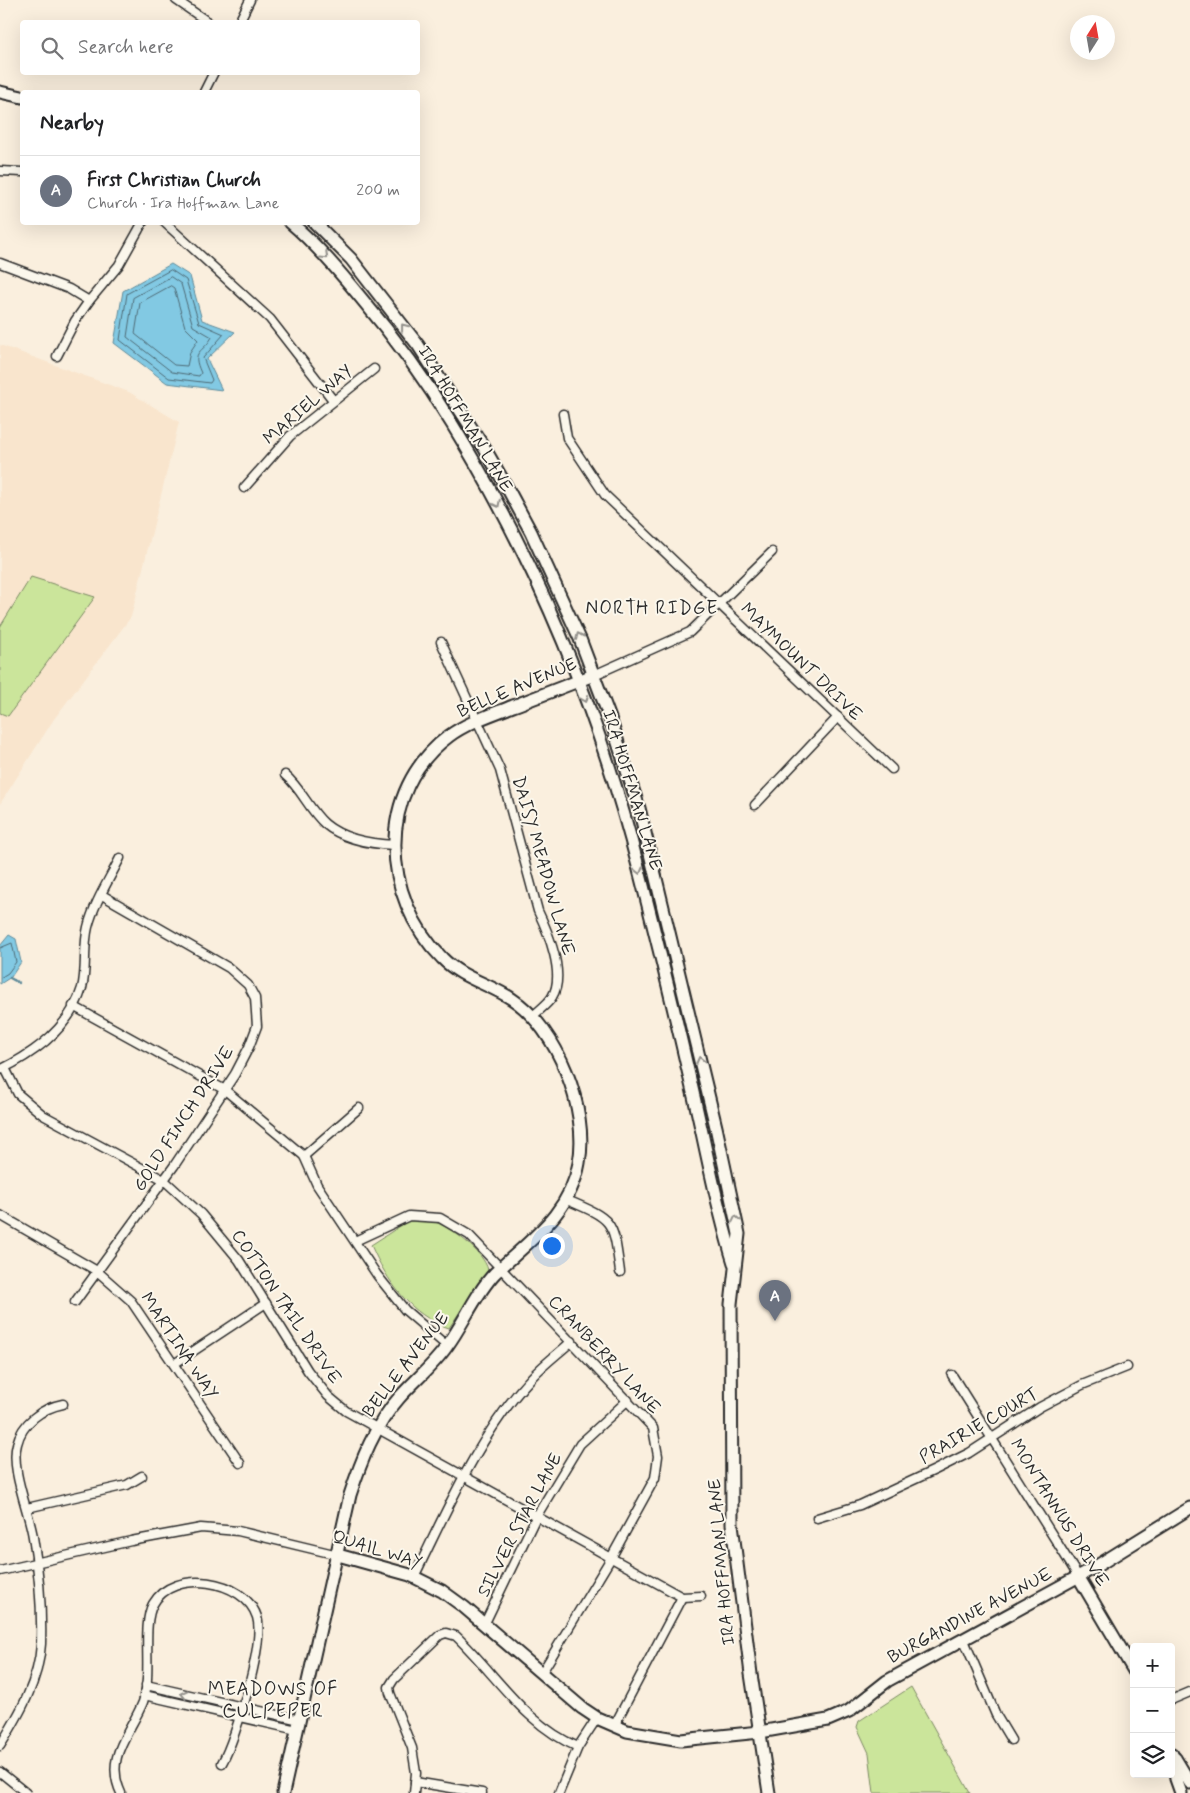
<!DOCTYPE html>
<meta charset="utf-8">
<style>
:root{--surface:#fff;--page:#f2f2f2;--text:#202124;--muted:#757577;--line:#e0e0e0;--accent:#2563eb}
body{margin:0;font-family:Mynerve,sans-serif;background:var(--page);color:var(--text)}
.controls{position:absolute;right:15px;bottom:15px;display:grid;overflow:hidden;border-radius:5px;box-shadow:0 5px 20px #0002}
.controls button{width:45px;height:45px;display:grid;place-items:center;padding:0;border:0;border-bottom:1px solid var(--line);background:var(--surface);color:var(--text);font:25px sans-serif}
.compass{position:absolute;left:1070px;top:15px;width:45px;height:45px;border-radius:50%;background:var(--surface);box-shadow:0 5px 20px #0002;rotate:11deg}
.you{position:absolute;left:551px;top:1245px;width:18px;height:18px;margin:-12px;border:4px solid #fff;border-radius:50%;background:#1a73e8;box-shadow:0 0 0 8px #1a73e833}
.badge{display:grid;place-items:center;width:32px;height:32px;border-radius:50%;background:var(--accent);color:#fff;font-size:16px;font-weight:700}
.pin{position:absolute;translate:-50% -41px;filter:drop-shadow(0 1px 2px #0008)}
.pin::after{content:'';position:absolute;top:26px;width:18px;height:15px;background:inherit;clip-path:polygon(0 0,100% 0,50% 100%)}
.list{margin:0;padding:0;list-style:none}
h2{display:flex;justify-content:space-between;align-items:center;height:65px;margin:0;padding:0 20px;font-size:21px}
h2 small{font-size:16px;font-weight:400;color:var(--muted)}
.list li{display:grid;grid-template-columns:32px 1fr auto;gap:15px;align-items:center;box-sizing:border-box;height:70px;padding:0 20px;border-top:1px solid var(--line)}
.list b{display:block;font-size:19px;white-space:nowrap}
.list p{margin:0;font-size:16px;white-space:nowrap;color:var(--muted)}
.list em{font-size:16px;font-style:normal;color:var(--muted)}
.icon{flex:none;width:28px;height:28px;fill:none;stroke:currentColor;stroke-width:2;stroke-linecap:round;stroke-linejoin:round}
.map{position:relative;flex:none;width:1190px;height:1793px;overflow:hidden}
.search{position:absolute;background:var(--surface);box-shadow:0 5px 20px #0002;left:20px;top:20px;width:400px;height:55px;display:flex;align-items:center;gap:12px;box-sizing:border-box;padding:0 18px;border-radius:5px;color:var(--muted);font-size:19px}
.panel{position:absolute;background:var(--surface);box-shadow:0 5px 20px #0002;left:20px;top:90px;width:400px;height:135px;border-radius:5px}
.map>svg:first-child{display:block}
</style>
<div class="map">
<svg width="1190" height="1793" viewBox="0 0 1190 1793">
<rect width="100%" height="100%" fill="#faefde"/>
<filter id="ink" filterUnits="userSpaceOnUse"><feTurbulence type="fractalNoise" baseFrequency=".02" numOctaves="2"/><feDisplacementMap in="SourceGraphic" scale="10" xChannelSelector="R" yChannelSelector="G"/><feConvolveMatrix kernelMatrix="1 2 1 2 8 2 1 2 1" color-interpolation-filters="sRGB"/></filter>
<g filter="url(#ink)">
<path fill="#f9e5cd" d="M0,345L129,392L179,422L131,617L54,719L0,804Z"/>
<g fill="#cbe59b" stroke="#7b8863">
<path d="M31,577L95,597L8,716L0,713V627Z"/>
<path d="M408,1221C415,1221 425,1219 432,1221C450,1226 484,1252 488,1270L449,1328C411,1316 386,1280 371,1245Z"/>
<path d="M911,1687L970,1793H874L869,1753L857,1727L859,1721Z"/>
</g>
<g fill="#82c9e3" stroke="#5f8a99">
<path d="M171,264L190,276L202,320L235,332L207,359L222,390L167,383L114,343L123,291Z"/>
<path d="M9,935L16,939L21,962L11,977L0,984V946Z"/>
</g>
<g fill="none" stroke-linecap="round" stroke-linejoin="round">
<g stroke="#4e6a75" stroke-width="1">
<path d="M171,270L186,280L199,323L224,334L203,358L212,380L210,383L169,378L120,340L127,294Z"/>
<path d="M171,277L181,284L193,326L212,337C203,354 190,349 201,373L199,376L172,372L127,337L133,298Z"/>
<path d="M171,286L174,288L185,327L198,340L190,352L187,366L174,365L135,334L140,303Z"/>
<path d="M0,948L12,943L16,962L8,973L0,978"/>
</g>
<path stroke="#5f8a99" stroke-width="2.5" d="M10,978L19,983"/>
<defs>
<g id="street">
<path d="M176,0L208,22"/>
<path d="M239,22L250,0"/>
<path d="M204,92L214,72"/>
<path d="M0,171L22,172"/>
<path d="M164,222L270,319L333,400"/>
<path d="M0,263L69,289L89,301"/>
<path d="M57,356L75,321L89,301L119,265L143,222"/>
<path d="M563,414L567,438L605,495L892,769"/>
<path d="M244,488L290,436L374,369"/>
<path d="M441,642L500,770L538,911C548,932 566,975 552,997C548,1004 539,1010 533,1016"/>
<path d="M594,675L690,632L772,552"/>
<path d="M285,775C301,788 309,810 325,824C344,840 371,844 395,845"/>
<path d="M755,805L838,717"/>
<path d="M73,1006L225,1090L304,1156L317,1185L377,1275L405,1310L447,1346"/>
<path d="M5,1068L18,1094L43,1115L164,1180L201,1214L239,1260L308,1371L328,1396L346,1411L682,1597L701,1596"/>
<path d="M0,1070C35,1053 70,1028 82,988C87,969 83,947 88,927C94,903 109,880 120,858"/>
<path d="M304,1156L359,1108"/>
<path d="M567,1200C615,1220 613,1221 620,1272"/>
<path d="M0,1215L97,1271L131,1301L240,1463"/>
<path d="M355,1241L409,1216L440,1218L469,1235L653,1428L658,1456L655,1478L611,1558L541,1674"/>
<path d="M75,1302L174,1166L235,1074L249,1047L257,1026L255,998L248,985L229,968L102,895"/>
<path d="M174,1364L266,1303"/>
<path d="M952,1375L1078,1576"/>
<path d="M27,1508L127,1485L142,1476"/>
<path d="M817,1518L860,1505L935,1470L969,1453L1040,1407L1082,1385L1127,1367"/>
<path d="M0,1571L131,1541L201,1528L238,1531L338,1555"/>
<path d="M414,1577C447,1510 480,1432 532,1377C544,1364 559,1353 572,1341"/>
<path d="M484,1625L536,1517L580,1444L628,1400"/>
<path d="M964,1640L996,1715L1011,1740"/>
<path d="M146,1685L300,1720"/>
<path d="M144,1695L297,1730"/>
<path d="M1171,1700L1190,1692"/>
<path d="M614,1726L682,1597"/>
<path d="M0,1746C19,1715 39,1681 41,1644C42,1609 39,1572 33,1537C29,1511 10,1469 17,1444C22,1423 42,1408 63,1404"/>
<path d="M0,1772L26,1793"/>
<path d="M415,1782L482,1793"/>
<path d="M121,1793C104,1757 130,1734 143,1702C153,1673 141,1626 153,1604C173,1568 245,1579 257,1617C265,1643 236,1738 222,1763"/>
<path d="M414,1793L416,1773L412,1748L390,1693L389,1687L394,1679L440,1635L446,1633L456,1636C497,1675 525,1725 578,1747"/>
<path d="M559,1793L578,1747L597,1718"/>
</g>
<g id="secondary">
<path d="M0,92L22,97"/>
<path d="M290,222C317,245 339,271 361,298C395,338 425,379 452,424C537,562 599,713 639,870C661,956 682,1042 701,1128C711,1174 720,1219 734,1263"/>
<path d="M314,222L351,259L418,345L485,449L509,491L531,532L580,639L611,721L639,808L716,1127L739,1234L731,1304L732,1524L751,1674L769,1793"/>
<path d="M338,1555L410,1575L442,1591L464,1607L582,1708L597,1718L627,1731L681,1740L760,1732L828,1720L849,1711L887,1681L1092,1569L1190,1508"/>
<path d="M1078,1576L1134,1671"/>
<path d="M1172,1754L1176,1779L1181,1793"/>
<path d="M1175,1758L1190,1783"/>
<path d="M283,1793L350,1495C361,1461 375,1425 399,1398C415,1380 433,1366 447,1346C464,1323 475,1294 495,1273C530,1240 570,1214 579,1163C589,1110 558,1029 512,999C490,984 461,978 442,958C381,897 375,791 449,736C468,722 491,715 513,706C540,696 567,685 594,675"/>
</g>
</defs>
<use href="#street" stroke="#2b2b2b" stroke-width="11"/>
<use href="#secondary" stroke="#2b2b2b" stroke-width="15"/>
<use href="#street" stroke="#fbf7ec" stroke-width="8"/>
<use href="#secondary" stroke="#fbf7ec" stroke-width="11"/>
</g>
<defs><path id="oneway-chevron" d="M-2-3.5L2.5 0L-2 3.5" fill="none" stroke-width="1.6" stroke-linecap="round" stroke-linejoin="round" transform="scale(1.25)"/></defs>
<g stroke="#93918c">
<use href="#oneway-chevron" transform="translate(325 256) rotate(44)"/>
<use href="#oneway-chevron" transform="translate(404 327) rotate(-128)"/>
<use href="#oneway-chevron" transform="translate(497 504) rotate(63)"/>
<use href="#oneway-chevron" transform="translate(579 636) rotate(-114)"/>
<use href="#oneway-chevron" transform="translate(585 699) rotate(68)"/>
<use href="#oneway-chevron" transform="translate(639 871) rotate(76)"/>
<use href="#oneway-chevron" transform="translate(700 1060) rotate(-104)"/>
<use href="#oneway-chevron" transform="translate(736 1219) rotate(-102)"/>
<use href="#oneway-chevron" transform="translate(184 1694) rotate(-167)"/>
</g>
</g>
<g text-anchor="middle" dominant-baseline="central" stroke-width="4" stroke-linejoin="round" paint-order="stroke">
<g font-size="18" fill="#2b2b2b" stroke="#fbf7ec">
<text transform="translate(308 405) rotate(-41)">MARIEL WAY</text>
<text transform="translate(465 419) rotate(59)">IRA HOFFMAN LANE</text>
<text transform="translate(801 662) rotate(44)">MAYMOUNT DRIVE</text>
<text transform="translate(517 688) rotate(-23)">BELLE AVENUE</text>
<text transform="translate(632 790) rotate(73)">IRA HOFFMAN LANE</text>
<text transform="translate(543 866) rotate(74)">DAISY MEADOW LANE</text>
<text transform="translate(184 1119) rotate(-57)">GOLD FINCH DRIVE</text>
<text transform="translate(286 1307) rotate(56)">COTTON TAIL DRIVE</text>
<text transform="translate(179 1346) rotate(56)">MARTINA WAY</text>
<text transform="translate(604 1355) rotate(47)">CRANBERRY LANE</text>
<text transform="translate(406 1365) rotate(-52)">BELLE AVENUE</text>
<text transform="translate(979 1426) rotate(-30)">PRAIRIE COURT</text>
<text transform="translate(1059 1513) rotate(58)">MONTANNUS DRIVE</text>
<text transform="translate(520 1525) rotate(-62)">SILVER STAR LANE</text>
<text transform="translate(377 1550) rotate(17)">QUAIL WAY</text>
<text transform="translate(722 1562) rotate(-95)">IRA HOFFMAN LANE</text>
<text transform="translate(970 1616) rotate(-28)">BURGANDINE AVENUE</text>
</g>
<g font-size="19" letter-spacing="1" fill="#2b2b2b" stroke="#fbf7ec">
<text x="652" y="608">NORTH RIDGE</text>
<text x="273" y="1689">MEADOWS OF<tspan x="273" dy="22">CULPEPER</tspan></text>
</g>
</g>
</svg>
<div class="controls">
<button>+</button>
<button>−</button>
<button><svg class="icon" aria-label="layers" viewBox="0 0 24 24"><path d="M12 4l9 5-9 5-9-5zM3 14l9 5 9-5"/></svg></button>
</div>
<svg class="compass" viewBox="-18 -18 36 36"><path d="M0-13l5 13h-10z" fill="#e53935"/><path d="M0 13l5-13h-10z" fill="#757577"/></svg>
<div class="you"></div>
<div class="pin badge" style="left:775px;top:1321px;background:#6b7280">A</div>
<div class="search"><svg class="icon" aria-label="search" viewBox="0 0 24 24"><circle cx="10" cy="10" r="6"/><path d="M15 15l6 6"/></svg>Search here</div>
<section class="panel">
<h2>Nearby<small></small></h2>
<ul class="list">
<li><span class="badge" style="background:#6b7280">A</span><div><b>First Christian Church</b><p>Church · Ira Hoffman Lane</p></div><em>200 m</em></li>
</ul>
</section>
</div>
